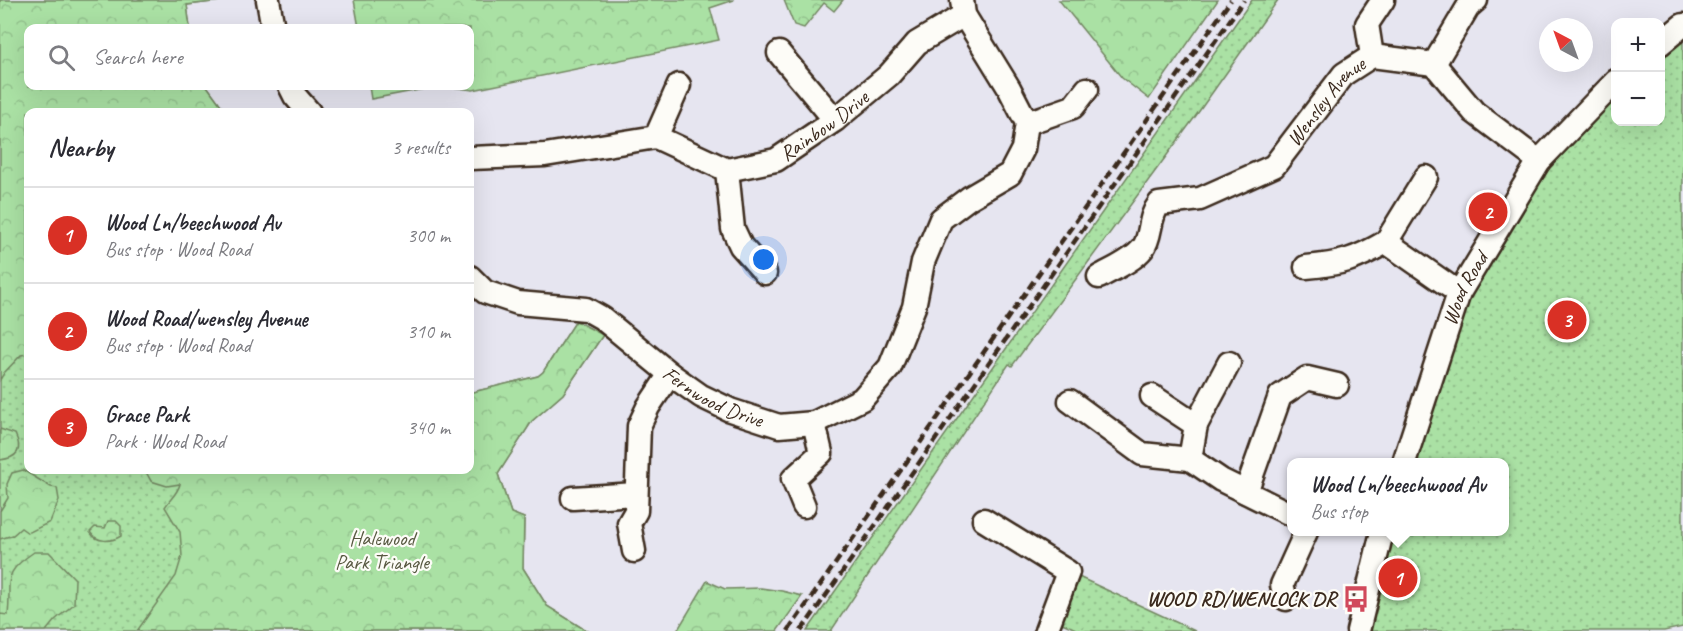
<!DOCTYPE html>
<meta charset="utf-8">
<style>
:root{--surface:#fff;--page:#f2f2f3;--text:#2b2b33;--muted:#7c7c81;--line:#e1e1e2;--accent:#d93025}
body{margin:0;font-family:Caveat,sans-serif;background:var(--page);color:var(--text)}
.controls{position:absolute;right:18px;top:18px;display:grid;overflow:hidden;border-radius:12px;box-shadow:0 6px 24px #0002}
.controls button{width:54px;height:54px;display:grid;place-items:center;padding:0;border:0;border-bottom:2px solid var(--line);background:var(--surface);color:var(--text);font:30px sans-serif}
.compass{position:absolute;left:1539px;top:18px;width:54px;height:54px;border-radius:50%;background:var(--surface);box-shadow:0 6px 24px #0002;rotate:319deg}
.you{position:absolute;left:764px;top:260px;width:21px;height:21px;margin:-15px;border:4px solid #fff;border-radius:50%;background:#1a73e8;box-shadow:0 0 0 9px #1a73e833}
.badge{display:grid;place-items:center;width:39px;height:39px;border-radius:50%;background:var(--accent);color:#fff;font-size:20px;font-weight:700}
.pin{position:absolute;translate:-50% -50%;border:3px solid #fff;box-shadow:0 2px 6px #0006}
.popup{position:absolute;left:1287px;top:458px;width:222px;height:78px;box-sizing:border-box;display:grid;place-content:center;border-radius:12px;background:var(--surface);filter:drop-shadow(0 2px 4px #0005);font-size:20px;white-space:nowrap;color:var(--muted)}
.popup b{font-size:22px;color:var(--text)}
.popup::after{content:'';position:absolute;left:50%;top:100%;margin-left:-12px;border:12px solid transparent;border-top-color:var(--surface)}
.list{margin:0;padding:0;list-style:none}
h2{display:flex;justify-content:space-between;align-items:center;height:78px;margin:0;padding:0 24px;font-size:26px}
h2 small{font-size:20px;font-weight:400;color:var(--muted)}
.list li{display:grid;grid-template-columns:39px 1fr auto;gap:18px;align-items:center;box-sizing:border-box;height:96px;padding:0 24px;border-top:2px solid var(--line)}
.list b{display:block;font-size:22px;white-space:nowrap}
.list p{margin:0;font-size:20px;white-space:nowrap;color:var(--muted)}
.list em{font-size:20px;font-style:normal;color:var(--muted)}
.icon{flex:none;width:33px;height:33px;fill:none;stroke:currentColor;stroke-width:2;stroke-linecap:round;stroke-linejoin:round}
.map{position:relative;flex:none;width:1683px;height:631px;overflow:hidden}
.search{position:absolute;background:var(--surface);box-shadow:0 6px 24px #0002;left:24px;top:24px;width:450px;height:66px;display:flex;align-items:center;gap:15px;box-sizing:border-box;padding:0 21px;border-radius:12px;color:var(--muted);font-size:22px}
.panel{position:absolute;background:var(--surface);box-shadow:0 6px 24px #0002;left:24px;top:108px;width:450px;height:366px;border-radius:12px}
.map>svg:first-child{display:block}
</style>
<div class="map">
<svg width="1683" height="631" viewBox="0 0 1683 631">
<defs>
<pattern id="grass-dots" width="8" height="8" patternUnits="userSpaceOnUse" patternTransform="scale(1.5)"><rect width="8" height="8" fill="#aae1a4"/><path d="M2 2h.1M6 6h.1" fill="none" stroke="#93c18d" stroke-width="1.8" stroke-linecap="round"/></pattern>
<pattern id="forest-crowns" width="20" height="18" patternUnits="userSpaceOnUse" patternTransform="scale(1.5)"><rect width="20" height="18" fill="#aae1a4"/><path d="M2 6a3 3 0 1 1 6 0M12 15a3 3 0 1 1 6 0" fill="none" stroke="#93c18d"/></pattern>
</defs>
<rect width="100%" height="100%" fill="#e6e5f0"/>
<filter id="ink" filterUnits="userSpaceOnUse"><feTurbulence type="fractalNoise" baseFrequency=".0167" numOctaves="2"/><feDisplacementMap in="SourceGraphic" scale="12" xChannelSelector="R" yChannelSelector="G"/><feConvolveMatrix kernelMatrix="1 2 1 2 8 2 1 2 1" color-interpolation-filters="sRGB"/></filter>
<g filter="url(#ink)">
<g fill="url(#grass-dots)" stroke="#728661" stroke-width="1.5">
<path d="M0,0H229L187,5L190,28H28V86H207L226,112H28V470H470V390L473,392L538,376L543,372L576,321L603,335L563,394L532,421L498,474L511,513L524,518L523,568L547,606L587,631H0Z"/>
<path d="M1252,0H1278L1195,117L1012,366L1009,364L831,631H807Z"/>
<path d="M1683,27V627L1664,631H1359L1383,532H1504V462H1404L1455,308L1501,224L1615,82L1616,122H1660L1661,45Z"/>
<path d="M1068,572L1195,631H1080L1051,618Z"/>
</g>
<g fill="url(#forest-crowns)" stroke="#728661" stroke-width="1.5">
<path d="M0,0H229L187,5L190,28H28V86H207L226,112H28V354L21,355L4,373L0,380Z"/>
<path d="M354,0H734L710,8L719,40L473,90L445,86H470V28H359Z"/>
<path d="M784,0H843L834,11L824,3L804,28L794,25Z"/>
<path d="M1059,0H1218L1149,99L1122,78Z"/>
<path d="M369,86H440L371,99Z"/>
<path d="M576,321L603,335L563,394L532,421L498,474L511,513L524,518L523,568L547,606L587,631H137L176,576L182,556L180,532L165,507C170,499 178,493 180,484L167,486L151,481L145,470H470V390L473,392L538,376L543,372Z"/>
<path d="M0,429L15,434C23,450 18,458 0,460Z"/>
<path d="M23,470L51,487L57,488L59,500L50,522L28,533L21,528L13,535L0,539V511L8,498L7,484L12,473Z"/>
<path d="M108,521H116L121,526V536C111,542 97,543 90,532L95,527L105,528Z"/>
<path d="M34,552H49L75,579L74,604L55,620L46,631H0V614L8,615C12,579 0,575 34,552Z"/>
<path d="M707,581L725,589L761,588L782,591L802,596L777,631H677Z"/>
</g>
<g fill="none" stroke-linecap="round" stroke-linejoin="round">
<defs>
<g id="minor">
<path d="M268,0L273,28"/>
<path d="M1660,44L1683,25"/>
<path d="M779,53L835,120"/>
<path d="M1372,56L1367,24L1383,0"/>
<path d="M1434,64L1468,7L1476,0"/>
<path d="M290,86L295,96L309,112"/>
<path d="M1027,123L1073,107L1087,89"/>
<path d="M656,137L679,85"/>
<path id="s1" d="M470,158L545,155L656,137L727,170L776,160L835,120L889,75L917,43L964,15"/>
<path d="M727,170L733,229L741,246L765,273"/>
<path d="M1426,177L1386,242L1459,293"/>
<path d="M1306,267C1341,264 1355,260 1386,242"/>
<path id="s2" d="M470,277L485,292L518,303L586,309L602,318L670,374L701,396L730,410L779,426L814,423L862,399L890,367L914,307L923,262L941,219L969,198L1010,174L1023,149L1027,123L1009,88L964,15L962,0"/>
<path id="s3" d="M1099,277C1113,269 1133,261 1143,248C1152,236 1148,218 1159,204L1200,199L1274,166L1344,74L1372,56L1434,64L1474,112L1539,161"/>
<path d="M1152,396L1196,425L1190,459"/>
<path d="M1070,401L1142,454L1190,459L1221,480L1292,515"/>
<path d="M1196,425L1229,363"/>
<path id="s4" d="M1404,462L1459,293L1539,161L1616,81"/>
<path d="M1246,492L1280,396L1307,378L1337,385"/>
<path d="M573,498L636,494"/>
<path d="M804,506L793,479L821,453L814,423"/>
<path d="M984,520L1068,572L1046,631"/>
<path d="M634,551L629,523L636,511L639,426L648,407L670,374"/>
<path d="M1286,599L1282,585L1306,532"/>
<path d="M1358,631L1382,532"/>
</g>
</defs>
<use href="#minor" stroke="#3b2a1e" stroke-width="27"/>
<use href="#minor" stroke="#fdfcf7" stroke-width="22"/>
<g stroke="#3b2a1e" stroke-width="4.5" stroke-dasharray="9 4.5" stroke-linecap="butt">
<path d="M788,631L1231,0"/>
<path d="M801,631L1244,0"/>
</g>
</g>
</g>
<defs>
<symbol id="bus-bare" viewBox="-9 -9 18 18"><path d="M-5-6H5V4H4V6H2V4H-2V6H-4V4H-5ZM-3.5-4V0h7V-4ZM-3.5 1.2v1.5H-2V1.2ZM2 1.2v1.5H3.5V1.2Z" fill="#d1495b" stroke="#fdfcf7" stroke-width="2.5" paint-order="stroke"/></symbol>
</defs>
<g fill-rule="evenodd">
<use href="#bus-bare" x="1337" y="580" width="38" height="38"/>
</g>
<g text-anchor="middle" dominant-baseline="central" stroke-width="4.5" stroke-linejoin="round" paint-order="stroke">
<g font-size="21" fill="#3b2a1e" stroke="#fdfcf7">
<text stroke="none"><textPath href="#s3" startOffset="306">Wensley Avenue</textPath></text>
<text stroke="none"><textPath href="#s1" startOffset="375">Rainbow Drive</textPath></text>
<text stroke="none"><textPath href="#s4" startOffset="184">Wood Road</textPath></text>
<text stroke="none"><textPath href="#s2" startOffset="280">Fernwood Drive</textPath></text>
</g>
<g font-size="21" fill="#575840" stroke="#fdfcf7">
<text x="382" y="538">Halewood<tspan x="382" dy="24">Park Triangle</tspan></text>
</g>
<g font-size="21" font-weight="bold" fill="#3b2a1e" stroke="#fdfcf7" text-anchor="end">
<text x="1336" y="599">WOOD RD/WENLOCK DR</text>
</g>
</g>
</svg>
<div class="controls">
<button>+</button>
<button>−</button>
</div>
<svg class="compass" viewBox="-18 -18 36 36"><path d="M0-13l5 13h-10z" fill="#e53935"/><path d="M0 13l5-13h-10z" fill="#7c7c81"/></svg>
<div class="you"></div>
<div class="pin badge" style="left:1398px;top:578px">1</div>
<div class="popup"><b>Wood Ln/beechwood Av</b>Bus stop</div>
<div class="pin badge" style="left:1488px;top:212px">2</div>
<div class="pin badge" style="left:1567px;top:320px">3</div>
<div class="search"><svg class="icon" aria-label="search" viewBox="0 0 24 24"><circle cx="10" cy="10" r="6"/><path d="M15 15l6 6"/></svg>Search here</div>
<section class="panel">
<h2>Nearby<small>3 results</small></h2>
<ul class="list">
<li><span class="badge">1</span><div><b>Wood Ln/beechwood Av</b><p>Bus stop · Wood Road</p></div><em>300 m</em></li>
<li><span class="badge">2</span><div><b>Wood Road/wensley Avenue</b><p>Bus stop · Wood Road</p></div><em>310 m</em></li>
<li><span class="badge">3</span><div><b>Grace Park</b><p>Park · Wood Road</p></div><em>340 m</em></li>
</ul>
</section>
</div>
